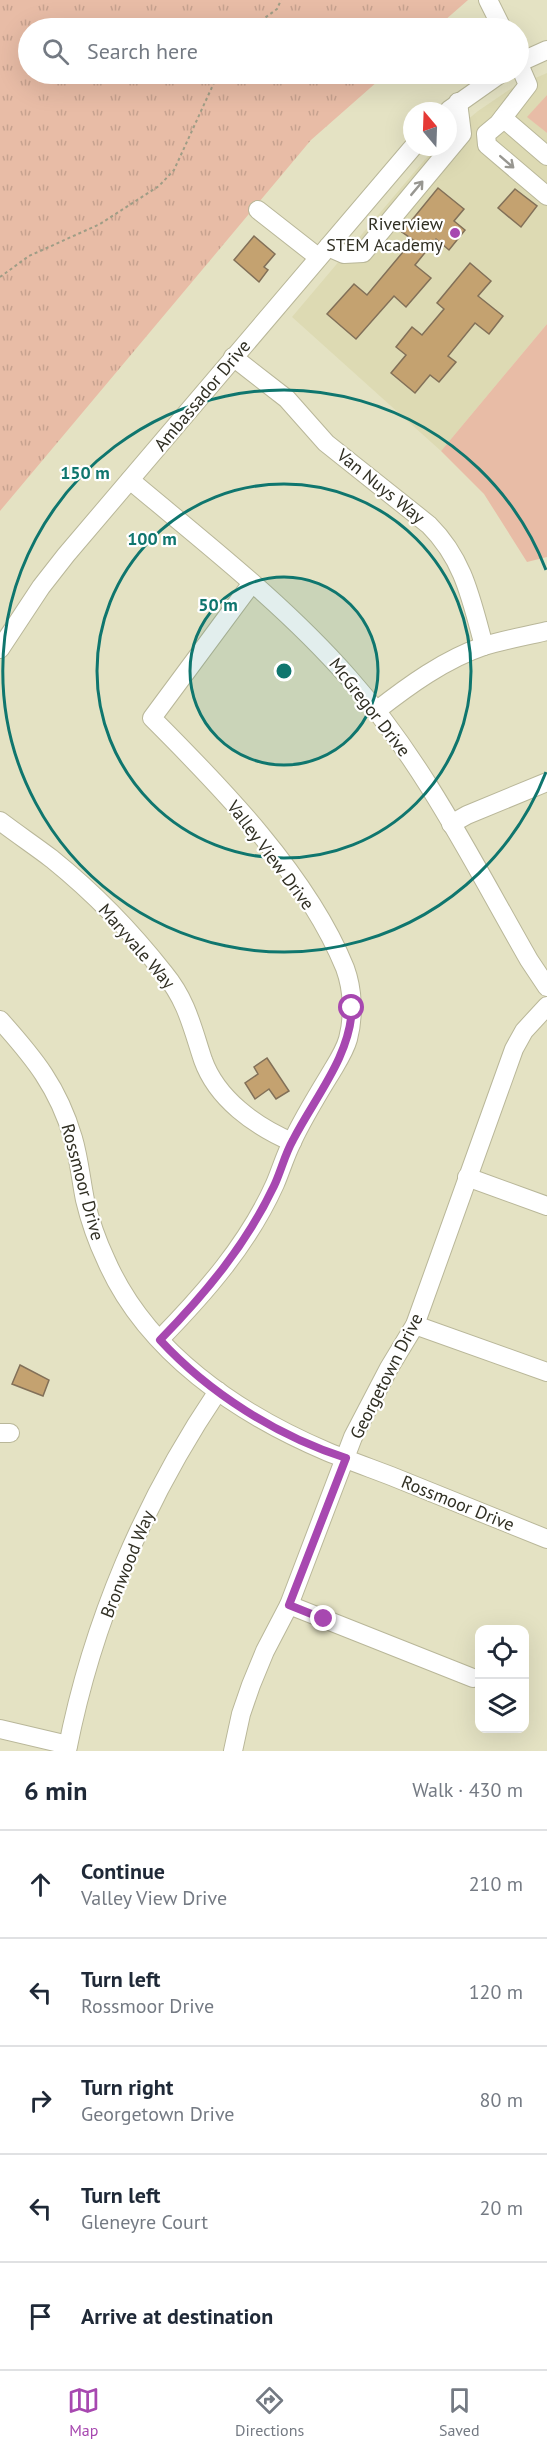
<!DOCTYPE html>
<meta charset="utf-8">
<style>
:root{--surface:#fff;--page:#f2f2f3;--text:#1f2937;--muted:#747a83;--line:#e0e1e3;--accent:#a748b0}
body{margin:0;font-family:"PT Sans",sans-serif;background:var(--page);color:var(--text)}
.controls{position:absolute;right:18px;bottom:18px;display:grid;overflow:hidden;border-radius:12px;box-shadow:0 6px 24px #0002}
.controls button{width:54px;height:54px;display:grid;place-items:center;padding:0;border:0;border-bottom:2px solid var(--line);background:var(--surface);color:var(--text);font:30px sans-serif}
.compass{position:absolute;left:403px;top:102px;width:54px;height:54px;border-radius:50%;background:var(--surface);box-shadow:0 6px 24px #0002;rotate:341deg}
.stop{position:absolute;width:18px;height:18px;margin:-14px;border:4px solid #a748b0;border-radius:50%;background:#fff}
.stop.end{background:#a748b0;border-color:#fff;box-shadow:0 2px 6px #0008}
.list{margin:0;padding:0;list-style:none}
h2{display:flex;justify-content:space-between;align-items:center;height:78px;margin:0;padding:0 24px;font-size:26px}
h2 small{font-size:20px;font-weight:400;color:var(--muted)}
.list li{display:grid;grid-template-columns:39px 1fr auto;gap:18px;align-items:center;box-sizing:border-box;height:108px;padding:0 24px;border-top:2px solid var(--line)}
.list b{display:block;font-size:22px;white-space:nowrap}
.list p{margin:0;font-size:20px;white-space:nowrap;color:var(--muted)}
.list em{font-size:20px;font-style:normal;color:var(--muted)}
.icon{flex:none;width:33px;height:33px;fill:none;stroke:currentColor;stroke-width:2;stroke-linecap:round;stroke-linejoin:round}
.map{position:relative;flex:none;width:547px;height:1751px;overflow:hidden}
.search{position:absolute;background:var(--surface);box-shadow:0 6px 24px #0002;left:18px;right:18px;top:18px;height:66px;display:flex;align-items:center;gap:15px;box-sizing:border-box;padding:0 21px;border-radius:33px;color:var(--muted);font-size:22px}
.sheet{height:618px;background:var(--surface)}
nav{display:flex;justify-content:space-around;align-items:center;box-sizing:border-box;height:84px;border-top:2px solid var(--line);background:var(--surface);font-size:16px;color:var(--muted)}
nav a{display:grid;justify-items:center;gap:3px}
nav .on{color:var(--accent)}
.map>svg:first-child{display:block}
</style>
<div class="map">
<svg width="547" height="1751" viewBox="0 0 547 1751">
<defs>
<pattern id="grass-tufts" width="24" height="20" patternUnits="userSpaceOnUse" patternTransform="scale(1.5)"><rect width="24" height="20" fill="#e8bca6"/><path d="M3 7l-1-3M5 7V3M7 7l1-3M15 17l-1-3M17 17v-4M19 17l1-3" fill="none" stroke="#c7a28f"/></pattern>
</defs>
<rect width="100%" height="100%" fill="#e4e2c3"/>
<path fill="#dddab3" d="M547,73V95L528,117L547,133V324L441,451L292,317L433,150L436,147H448V136L478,111L512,88Z"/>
<path fill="url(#grass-tufts)" d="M0,0H468L436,28H28V74H386L311,140L0,511Z"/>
<g fill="#e8bca6">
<path d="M547,95V133L527,117Z"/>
<path d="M547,324V557L527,562L484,494L441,451Z"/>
</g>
<g fill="#c4a270" stroke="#827058" stroke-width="1.5">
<path d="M438,188L464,209L454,221L465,230L449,250L436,239L415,265L431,278L406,307L394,296L356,339L327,314L354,284L367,295L413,240L402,232Z"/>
<path d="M515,189L537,206L521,227L498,208Z"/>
<path d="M254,236L275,254L264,267L268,270L259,282L234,260Z"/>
<path d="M470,263L491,281L478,296L503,316L489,334L475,323L448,356L456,362L439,382L430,375L415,393L391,373L406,355L396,347L412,327L422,335L444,309L437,303Z"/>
<path d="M267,1058L289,1091L276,1099L269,1089L255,1099L245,1083L258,1074L254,1067Z"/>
<path d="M20,1365L49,1380L43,1396L12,1384Z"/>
</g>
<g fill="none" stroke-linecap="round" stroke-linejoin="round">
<defs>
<g id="minor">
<path d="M488,0L502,28"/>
<path d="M518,62L528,85L498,124L486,134L487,145L547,196"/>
<path d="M518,63L547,50"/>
<path d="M449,110L500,74"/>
<path d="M503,118L547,156"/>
<path d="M258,210L318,257"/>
<path d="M328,247L344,254L363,253L462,134L458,102"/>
<path d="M233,357L287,399L326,443L429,525C464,560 471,599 484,646"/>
<path d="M130,480C205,543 284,604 349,678C423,761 474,864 529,960L547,987"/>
<path d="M0,649L41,587L66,555L413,147"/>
<path d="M376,711C408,686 445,659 484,646C504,640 526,636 547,631"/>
<path d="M0,821C17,834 35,846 52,859C94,893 131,931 164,973C187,1001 192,1027 203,1060C217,1099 255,1126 292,1142"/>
<path d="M451,824L467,815L547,782"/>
<path d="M0,1020C34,1058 58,1087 73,1138C79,1158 81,1180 85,1200C90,1221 97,1241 106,1260C146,1352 238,1414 328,1452C348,1460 370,1468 391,1476C443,1497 495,1518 547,1539"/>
<path d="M467,1177L547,1206"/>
<path d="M415,1325L547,1372"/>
<path d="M160,1339C205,1293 248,1244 275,1184C281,1170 285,1156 292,1142C303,1118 318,1094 332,1071C338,1061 345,1050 348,1039C354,1016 353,990 345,968C308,876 221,787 152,718L252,583"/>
<path d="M0,1433H10"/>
<path d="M289,1605L473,1678"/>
<path d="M0,1729L68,1745"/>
<path d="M67,1751C92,1622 145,1499 218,1391"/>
<path d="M233,1751L241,1714L251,1685L265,1651L289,1605L353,1437L389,1368L415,1325L514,1049L524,1031L547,1006"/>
</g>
</defs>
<use href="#minor" stroke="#b9b799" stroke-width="20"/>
<g stroke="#9f9d86" stroke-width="2" stroke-dasharray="3 3" stroke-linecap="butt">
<path d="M251,28L277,9L281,0"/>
<path d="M0,277L29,256L100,224L159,186L174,170L218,74"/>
</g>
<use href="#minor" stroke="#fff" stroke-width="18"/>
</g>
<defs><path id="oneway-shaft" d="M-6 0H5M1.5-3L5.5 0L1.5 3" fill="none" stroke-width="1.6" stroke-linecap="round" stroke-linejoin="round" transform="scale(1.5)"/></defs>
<g stroke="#989791">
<use href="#oneway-shaft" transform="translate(507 162) rotate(41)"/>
<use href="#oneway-shaft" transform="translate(417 188) rotate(-50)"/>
</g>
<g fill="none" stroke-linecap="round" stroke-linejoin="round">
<path stroke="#a748b0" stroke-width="8" d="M324,1619L289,1605L346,1458C277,1436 209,1393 160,1340C205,1294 246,1245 274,1186C281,1171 285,1154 293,1140C315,1097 350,1057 352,1008"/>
</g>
<circle cx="284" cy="671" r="94" fill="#0f766e" fill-opacity=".12"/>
<g fill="none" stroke="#0f766e" stroke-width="3">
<circle cx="284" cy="671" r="94"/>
<circle cx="284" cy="671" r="187"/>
<path d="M546 772A281 281 0 1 1 546 570"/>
</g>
<circle fill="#a748b0" stroke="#fff" stroke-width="2" cx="455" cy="233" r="6"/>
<g text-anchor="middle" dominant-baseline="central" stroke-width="4.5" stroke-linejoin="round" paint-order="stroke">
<g font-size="18" fill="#302f23" stroke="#fff" text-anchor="end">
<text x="443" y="223">Riverview<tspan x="443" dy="21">STEM Academy</tspan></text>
</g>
<g font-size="18" fill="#302f23" stroke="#fff">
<text transform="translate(202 395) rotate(-50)">Ambassador Drive</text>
<text transform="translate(381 486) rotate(39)">Van Nuys Way</text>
<text transform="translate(370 707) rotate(52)">McGregor Drive</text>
<text transform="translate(271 855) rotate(53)">Valley View Drive</text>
<text transform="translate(137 946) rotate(49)">Maryvale Way</text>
<text transform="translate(83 1182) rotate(75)">Rossmoor Drive</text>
<text transform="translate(386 1376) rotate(-63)">Georgetown Drive</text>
<text transform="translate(458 1503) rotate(22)">Rossmoor Drive</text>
<text transform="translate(127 1564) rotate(-68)">Bronwood Way</text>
</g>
</g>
<circle cx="284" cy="671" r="9" fill="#0f766e" stroke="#fff" stroke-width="3"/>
<g font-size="18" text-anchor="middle" font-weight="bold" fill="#0f766e" stroke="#fff" stroke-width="4.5" stroke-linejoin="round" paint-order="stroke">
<text x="85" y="479">150 m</text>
<text x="152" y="545">100 m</text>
<text x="218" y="611">50 m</text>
</g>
</svg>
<div class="controls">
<button><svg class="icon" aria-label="locate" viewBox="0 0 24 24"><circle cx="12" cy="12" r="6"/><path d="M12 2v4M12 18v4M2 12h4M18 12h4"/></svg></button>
<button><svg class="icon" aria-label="layers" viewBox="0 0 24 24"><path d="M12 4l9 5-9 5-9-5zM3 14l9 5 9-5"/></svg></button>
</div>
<svg class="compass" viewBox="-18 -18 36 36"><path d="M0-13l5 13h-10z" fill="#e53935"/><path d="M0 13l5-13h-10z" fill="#747a83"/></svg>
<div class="stop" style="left:352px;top:1008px"></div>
<div class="stop end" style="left:324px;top:1619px"></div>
<div class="search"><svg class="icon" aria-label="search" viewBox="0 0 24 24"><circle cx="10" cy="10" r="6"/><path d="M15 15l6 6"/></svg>Search here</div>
</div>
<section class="sheet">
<h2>6 min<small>Walk · 430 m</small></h2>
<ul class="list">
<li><svg class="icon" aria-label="ahead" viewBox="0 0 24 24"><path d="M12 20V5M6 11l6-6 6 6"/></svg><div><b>Continue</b><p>Valley View Drive</p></div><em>210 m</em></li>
<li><svg class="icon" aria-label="left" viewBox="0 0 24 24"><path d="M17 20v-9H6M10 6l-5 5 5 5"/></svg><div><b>Turn left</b><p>Rossmoor Drive</p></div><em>120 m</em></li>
<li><svg class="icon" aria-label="right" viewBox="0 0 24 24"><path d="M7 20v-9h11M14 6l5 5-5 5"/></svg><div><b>Turn right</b><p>Georgetown Drive</p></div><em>80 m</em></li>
<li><svg class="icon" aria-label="left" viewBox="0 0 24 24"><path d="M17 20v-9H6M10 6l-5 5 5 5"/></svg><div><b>Turn left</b><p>Gleneyre Court</p></div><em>20 m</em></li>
<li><svg class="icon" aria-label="arrive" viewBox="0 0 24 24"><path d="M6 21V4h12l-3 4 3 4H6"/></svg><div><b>Arrive at destination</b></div></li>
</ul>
</section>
<nav>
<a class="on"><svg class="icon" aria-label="map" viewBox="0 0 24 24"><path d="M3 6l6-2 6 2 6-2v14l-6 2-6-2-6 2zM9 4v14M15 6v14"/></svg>Map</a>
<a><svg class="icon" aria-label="directions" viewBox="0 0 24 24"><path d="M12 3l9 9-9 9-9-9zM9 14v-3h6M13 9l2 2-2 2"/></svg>Directions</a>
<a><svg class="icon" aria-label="saved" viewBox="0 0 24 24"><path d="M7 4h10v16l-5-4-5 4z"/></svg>Saved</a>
</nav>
